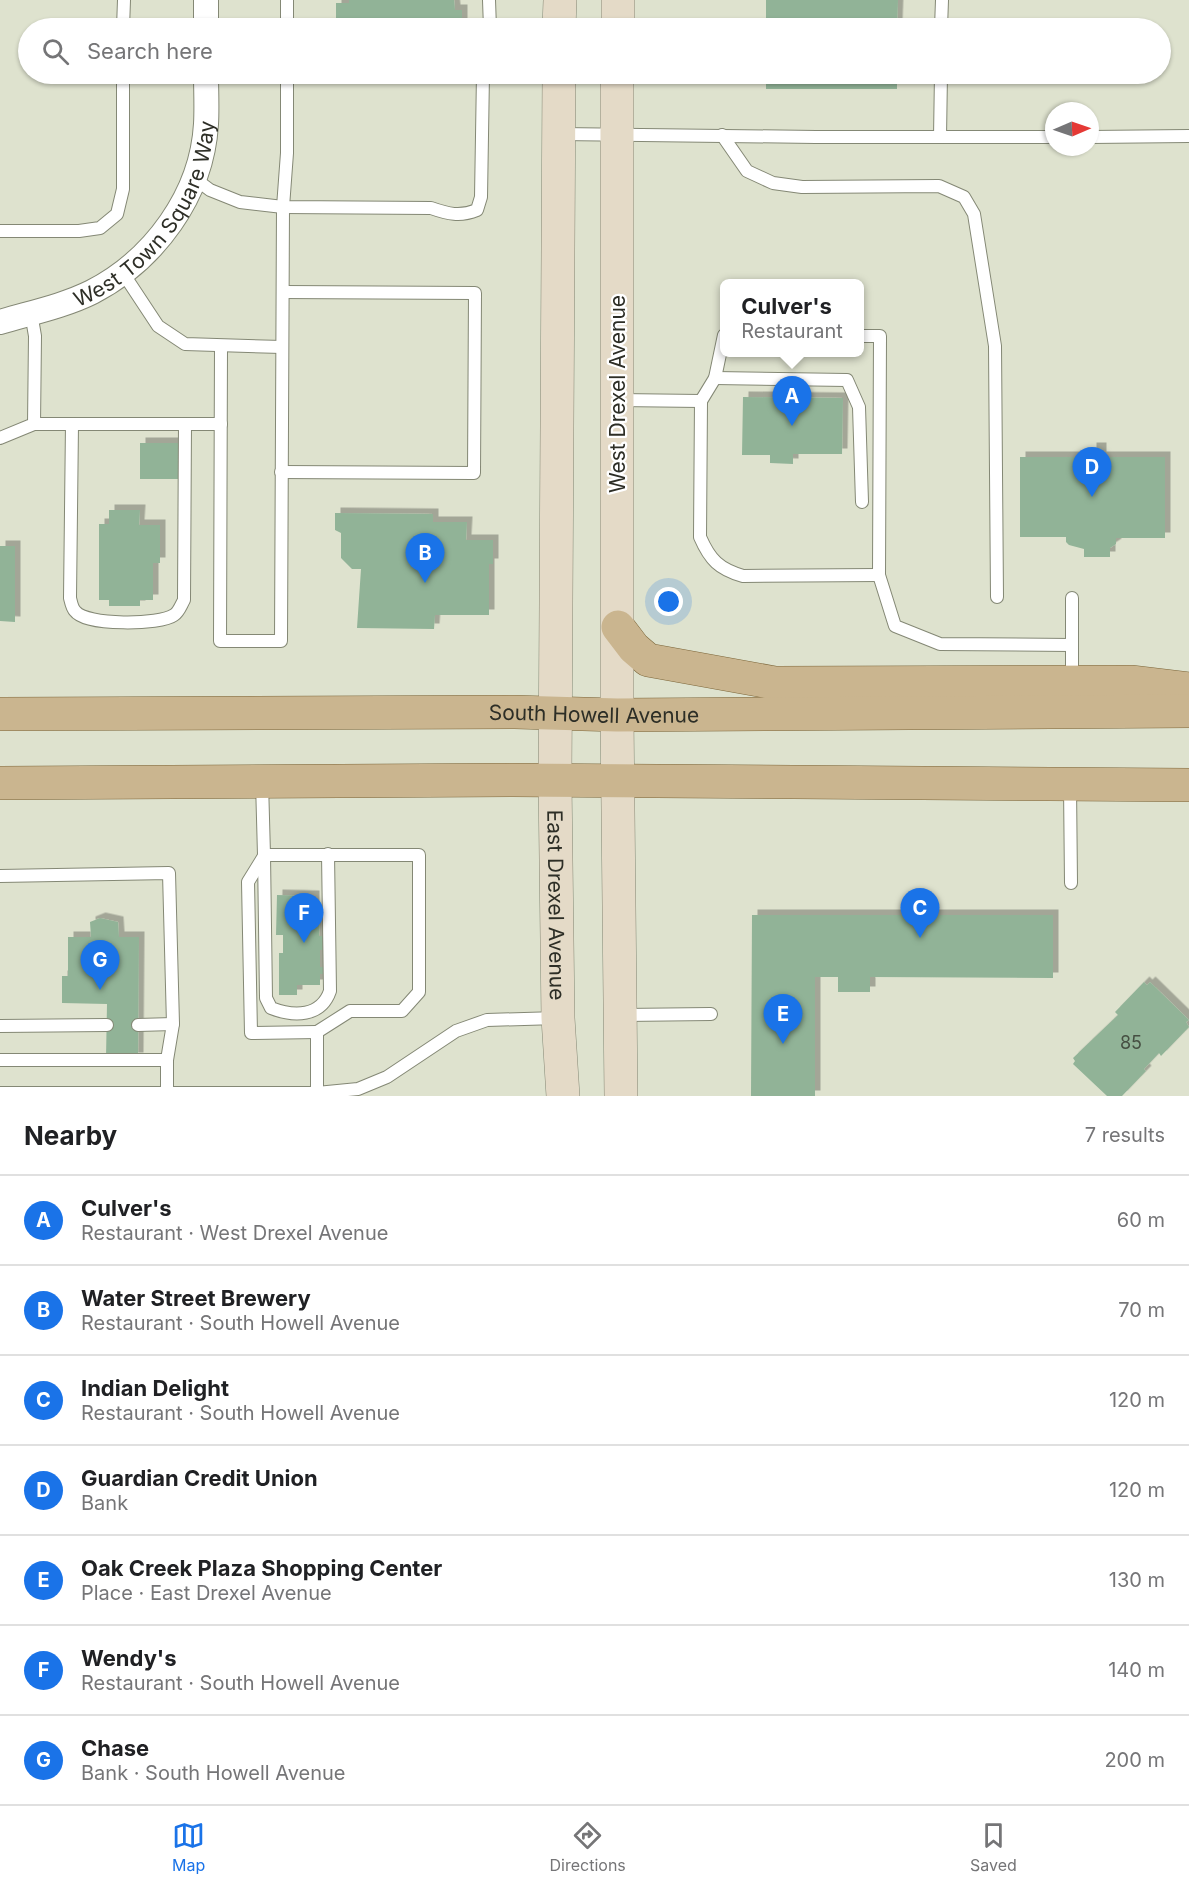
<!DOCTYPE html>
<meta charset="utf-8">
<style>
:root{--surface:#fff;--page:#f6f6f6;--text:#202124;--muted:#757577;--line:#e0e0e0;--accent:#1a73e8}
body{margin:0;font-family:Inter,sans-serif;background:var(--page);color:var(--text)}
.compass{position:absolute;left:1045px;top:102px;width:54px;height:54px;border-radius:50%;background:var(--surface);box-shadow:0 2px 4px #0004;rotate:88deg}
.you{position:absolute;left:669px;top:602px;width:21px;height:21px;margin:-15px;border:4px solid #fff;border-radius:50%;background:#1a73e8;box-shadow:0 0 0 9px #1a73e833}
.badge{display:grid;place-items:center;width:39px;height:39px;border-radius:50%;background:var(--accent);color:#fff;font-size:20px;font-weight:700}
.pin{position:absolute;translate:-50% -50px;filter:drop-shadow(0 2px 3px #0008)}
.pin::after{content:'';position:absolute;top:32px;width:21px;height:18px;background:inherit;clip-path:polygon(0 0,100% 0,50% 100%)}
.popup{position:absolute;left:720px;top:279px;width:144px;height:78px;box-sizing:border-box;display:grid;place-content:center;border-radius:9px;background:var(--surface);filter:drop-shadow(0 2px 4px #0005);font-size:20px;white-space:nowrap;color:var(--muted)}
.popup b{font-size:22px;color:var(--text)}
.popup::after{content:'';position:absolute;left:50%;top:100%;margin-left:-12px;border:12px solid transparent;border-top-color:var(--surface)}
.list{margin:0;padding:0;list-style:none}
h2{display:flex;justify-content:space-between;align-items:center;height:78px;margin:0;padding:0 24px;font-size:26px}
h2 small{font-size:20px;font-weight:400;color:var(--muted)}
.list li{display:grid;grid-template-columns:39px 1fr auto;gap:18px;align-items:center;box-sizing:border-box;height:90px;padding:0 24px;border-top:2px solid var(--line)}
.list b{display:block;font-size:22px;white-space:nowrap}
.list p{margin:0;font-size:20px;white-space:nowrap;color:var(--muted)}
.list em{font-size:20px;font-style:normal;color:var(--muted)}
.icon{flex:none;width:33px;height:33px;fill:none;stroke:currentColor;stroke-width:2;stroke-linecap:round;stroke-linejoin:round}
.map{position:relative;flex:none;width:1189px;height:1096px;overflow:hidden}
.search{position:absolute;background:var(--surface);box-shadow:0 2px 4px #0004;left:18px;right:18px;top:18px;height:66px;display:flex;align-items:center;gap:15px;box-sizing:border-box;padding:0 21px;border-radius:33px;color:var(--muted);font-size:22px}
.sheet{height:708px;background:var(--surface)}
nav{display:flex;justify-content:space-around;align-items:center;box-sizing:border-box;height:84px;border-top:2px solid var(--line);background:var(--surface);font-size:16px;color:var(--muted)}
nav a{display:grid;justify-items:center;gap:3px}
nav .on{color:var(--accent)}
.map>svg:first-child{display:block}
</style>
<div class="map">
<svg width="1189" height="1096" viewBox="0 0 1189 1096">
<defs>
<filter id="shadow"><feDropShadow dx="5.5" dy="-5.5" stdDeviation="0" flood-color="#0004"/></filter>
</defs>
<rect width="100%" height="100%" fill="#dee2ce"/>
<g fill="#91b397" filter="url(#shadow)">
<path d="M349,0H454L455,10H462V28H336V3H349Z"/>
<path d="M766,0H898L897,28H766Z"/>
<rect x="766" y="74" width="131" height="15"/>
<path d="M743,397L843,398L842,454H793V464L770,463V455H742Z"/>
<rect x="140" y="443" width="44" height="36"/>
<path d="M1091,448H1101V457H1165V538H1116V544L1110,548V557H1084V549L1069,545L1066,542V537H1020V457H1091Z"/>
<path d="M109,510H140L139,525H160V563H153V600H140V606H109V600H99V524H109Z"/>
<path d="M335,513L433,514V522H467L466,540H493V564H489V615H435L434,629L357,628L361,569H352L341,558V533L335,530Z"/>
<path d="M0,546H15V622L0,621Z"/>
<path d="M277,895L314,896V918H320L319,936H324V950H320V967H324V974H320V985H297V995H279V953H283V935H276Z"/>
<path d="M752,915H1053V978L870,977V992H838V977H815V1096H751Z"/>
<path d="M100,918L118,922L119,937H139L138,1058H106L107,1004L62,1003V976H68V937H91L90,922Z"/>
<path d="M1144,982L1147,985L1150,982L1189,1020L1186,1022L1189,1027L1161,1056L1159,1053L1144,1069L1146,1071L1122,1096H1107L1073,1064L1075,1061L1073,1058L1118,1015L1115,1012Z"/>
</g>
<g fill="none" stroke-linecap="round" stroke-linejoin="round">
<defs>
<g id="lane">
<path d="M489,0L490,28"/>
<path d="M123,28L124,0"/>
<path d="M287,28V0"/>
<path d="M941,28L942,0"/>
<path d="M560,134L816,137H1054"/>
<path d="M722,135L747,171L773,183L802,187L939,186L964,197L974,214L995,346L997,597"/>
<path d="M940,137L941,74"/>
<path d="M1090,137L1189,136"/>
<path d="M194,178L210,190L240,202L283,207L431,208C448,214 460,217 477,210L481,197L483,74"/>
<path d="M0,231H79L100,228L117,214L123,189V74"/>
<path d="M123,273L158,326L185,344L282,347"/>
<path d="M860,336H880L879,575L895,626L940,644L1072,645"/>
<path d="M221,347L220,641H281L283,207L287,153V74"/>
<path d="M715,378L847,380L859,407L862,502"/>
<path d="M618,400L701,401L715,378L724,335"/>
<path d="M701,401L700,537C710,560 719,569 743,576L879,575"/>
<path d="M34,424H221"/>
<path d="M72,424L70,598C71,602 72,608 75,611C86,626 160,625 174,615C179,612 181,605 184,600L185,424"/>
<path d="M0,438L34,424L35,336L31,313"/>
<path d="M281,472L474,473L475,293L283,292"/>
<path d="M1072,598V681"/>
<path d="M262,782L264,855H419V992L402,1011H350L317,1032V1093"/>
<path d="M1070,786L1071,883"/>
<path d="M264,855L266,998L271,1008C294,1017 321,1017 330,991L328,854"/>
<path d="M264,856L248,882L251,1033L317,1032"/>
<path d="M0,876L169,873L173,1024L167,1060V1092"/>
<path d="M623,1015L711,1014"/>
<path d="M138,1025L173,1024"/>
<path d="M0,1026L107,1025"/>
<path d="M0,1060H167"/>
<path d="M0,1093H317L358,1089L387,1077L456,1031L487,1020L557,1018"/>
</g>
<g id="street">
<path d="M206,28V0"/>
<path id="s1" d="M0,322C30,313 64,306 92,292C154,260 202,195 206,124C207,107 206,90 206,74"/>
</g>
<g id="secondary">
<path d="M559,28L560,0"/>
<path d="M618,28V0"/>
<path id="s2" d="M559,74L555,780L558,1018L563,1096"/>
<path d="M617,74V715L621,1096"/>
</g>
<g id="primary">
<path d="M618,627L634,648L648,660L775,683L1133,682L1189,689"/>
<path id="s3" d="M0,714L515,712L617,715L1189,711"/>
<path d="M0,783L513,780L1189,785"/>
</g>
</defs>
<use href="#lane" stroke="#848875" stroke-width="14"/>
<use href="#street" stroke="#848875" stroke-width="26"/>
<use href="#secondary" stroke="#848875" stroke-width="34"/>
<use href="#primary" stroke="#7c663a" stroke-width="34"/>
<use href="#lane" stroke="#fff" stroke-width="12"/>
<use href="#street" stroke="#fff" stroke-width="24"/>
<use href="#secondary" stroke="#e4dac7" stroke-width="33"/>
<use href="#primary" stroke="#cab58f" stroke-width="33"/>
</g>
<g text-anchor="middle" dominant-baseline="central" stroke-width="4.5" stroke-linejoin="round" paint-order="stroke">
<g font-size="18" fill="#464f42">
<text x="1131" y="1042">85</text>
</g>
<g font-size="21" fill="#2d2e26" stroke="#fff">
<text stroke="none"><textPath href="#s1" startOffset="195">West Town Square Way</textPath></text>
<text transform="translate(617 394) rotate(-90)">West Drexel Avenue</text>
<text stroke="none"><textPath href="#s3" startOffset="594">South Howell Avenue</textPath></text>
<text stroke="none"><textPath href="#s2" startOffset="831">East Drexel Avenue</textPath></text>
</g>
</g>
</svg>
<svg class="compass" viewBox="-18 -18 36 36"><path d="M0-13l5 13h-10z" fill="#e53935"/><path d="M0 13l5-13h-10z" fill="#757577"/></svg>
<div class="you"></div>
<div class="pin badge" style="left:792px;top:426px">A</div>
<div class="popup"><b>Culver's</b>Restaurant</div>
<div class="pin badge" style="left:425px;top:583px">B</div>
<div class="pin badge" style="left:920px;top:938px">C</div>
<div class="pin badge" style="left:1092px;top:497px">D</div>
<div class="pin badge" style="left:783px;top:1044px">E</div>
<div class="pin badge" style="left:304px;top:943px">F</div>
<div class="pin badge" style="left:100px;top:990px">G</div>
<div class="search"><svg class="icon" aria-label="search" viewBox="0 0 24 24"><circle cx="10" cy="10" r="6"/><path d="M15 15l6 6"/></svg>Search here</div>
</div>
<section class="sheet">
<h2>Nearby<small>7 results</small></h2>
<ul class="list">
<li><span class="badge">A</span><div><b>Culver's</b><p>Restaurant · West Drexel Avenue</p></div><em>60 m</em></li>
<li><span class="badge">B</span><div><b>Water Street Brewery</b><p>Restaurant · South Howell Avenue</p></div><em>70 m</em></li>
<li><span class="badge">C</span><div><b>Indian Delight</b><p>Restaurant · South Howell Avenue</p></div><em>120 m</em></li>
<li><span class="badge">D</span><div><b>Guardian Credit Union</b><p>Bank</p></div><em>120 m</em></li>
<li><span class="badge">E</span><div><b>Oak Creek Plaza Shopping Center</b><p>Place · East Drexel Avenue</p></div><em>130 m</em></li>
<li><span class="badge">F</span><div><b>Wendy's</b><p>Restaurant · South Howell Avenue</p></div><em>140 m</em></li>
<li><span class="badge">G</span><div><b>Chase</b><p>Bank · South Howell Avenue</p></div><em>200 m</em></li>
</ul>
</section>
<nav>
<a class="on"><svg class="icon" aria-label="map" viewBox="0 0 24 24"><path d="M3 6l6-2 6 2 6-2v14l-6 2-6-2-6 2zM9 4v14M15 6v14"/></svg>Map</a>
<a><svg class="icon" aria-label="directions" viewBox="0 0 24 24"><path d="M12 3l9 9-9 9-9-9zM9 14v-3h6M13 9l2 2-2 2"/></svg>Directions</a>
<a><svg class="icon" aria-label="saved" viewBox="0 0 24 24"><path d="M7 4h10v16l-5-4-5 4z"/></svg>Saved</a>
</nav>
